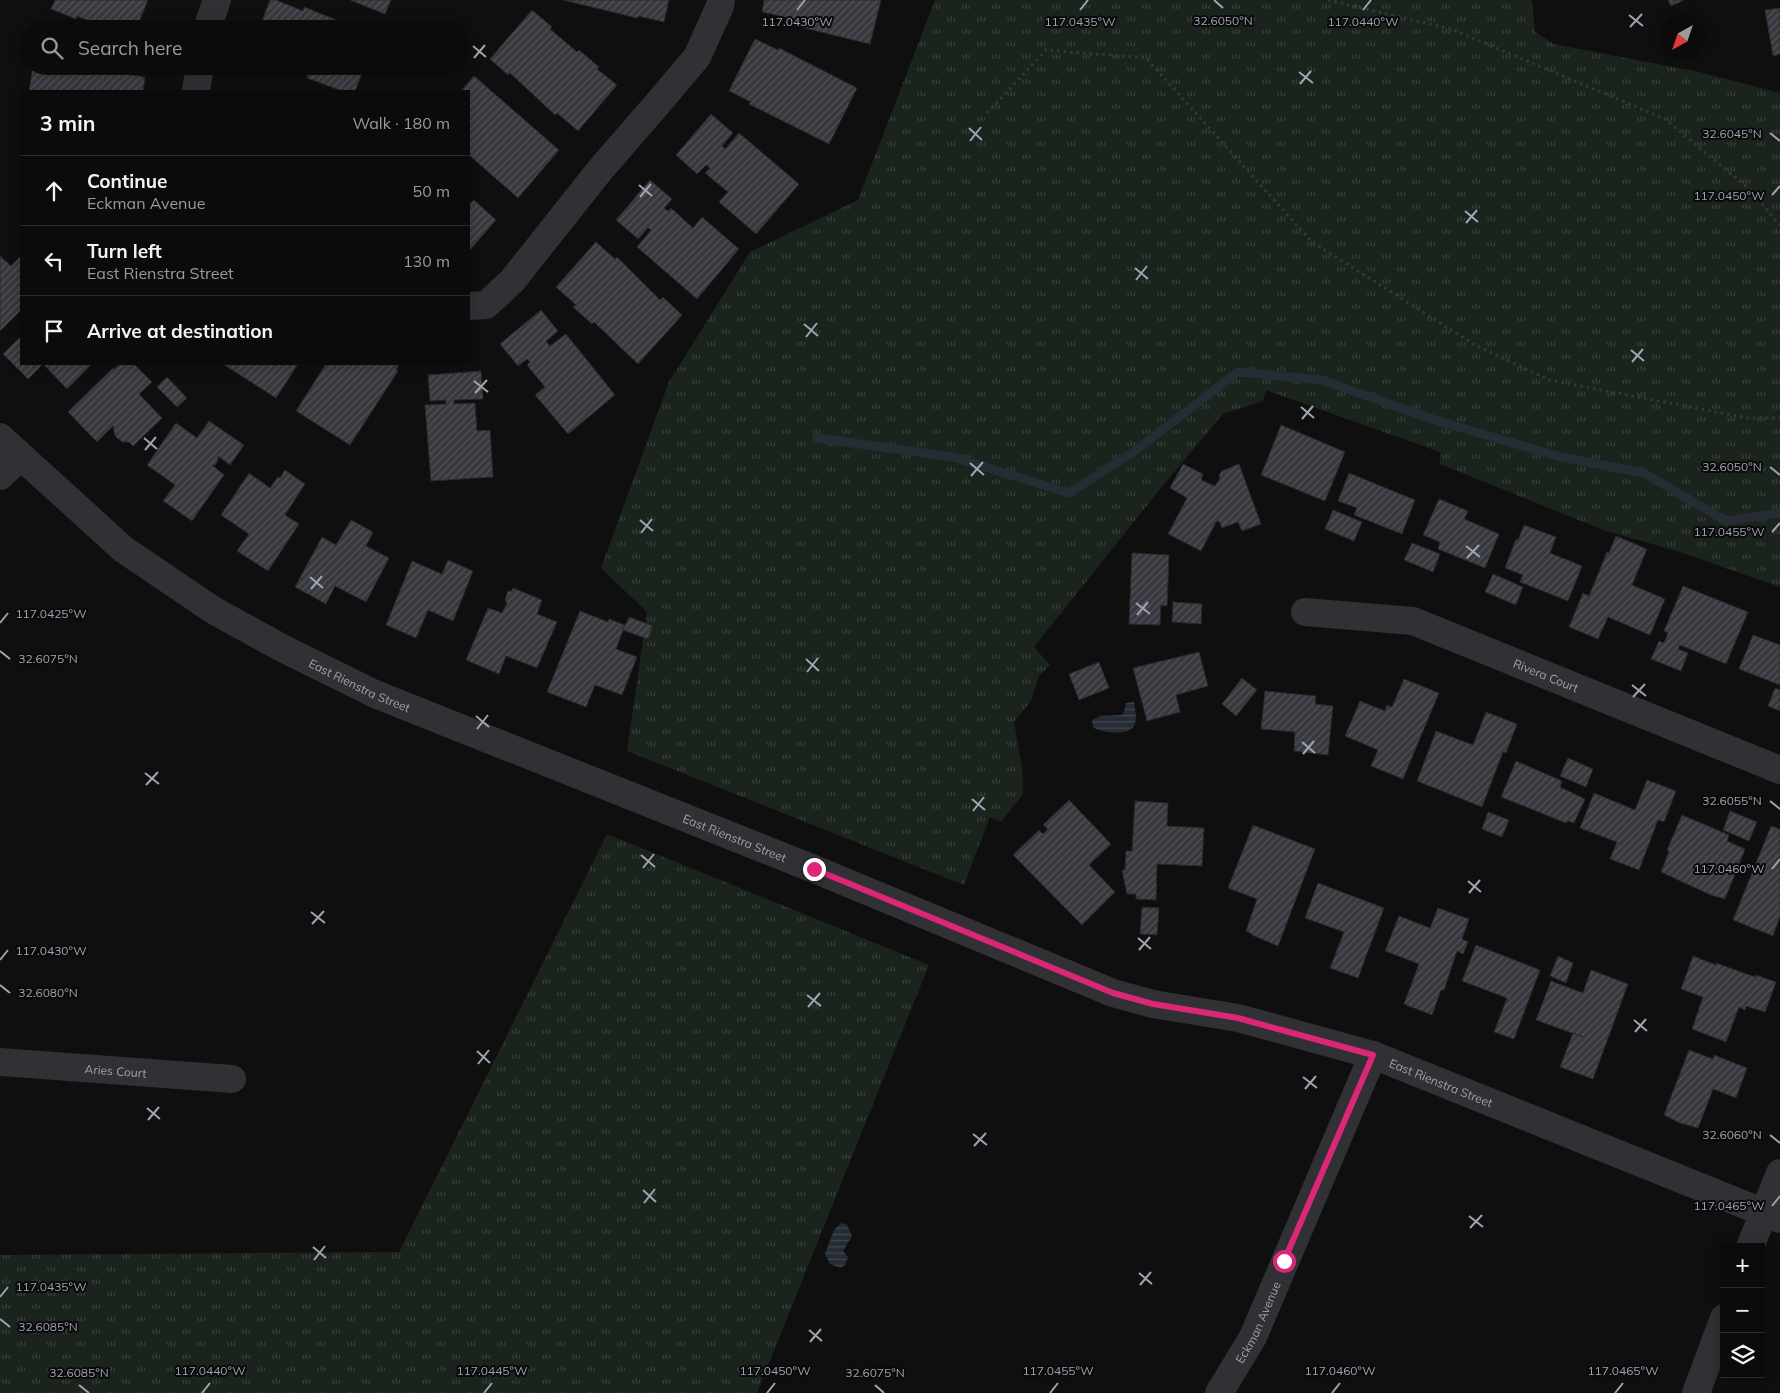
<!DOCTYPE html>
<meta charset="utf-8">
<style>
:root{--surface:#0b0b0c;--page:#141415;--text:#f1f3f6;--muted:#9a9b9d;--line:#2b2b2d}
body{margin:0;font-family:Mulish,sans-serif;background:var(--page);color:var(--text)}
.controls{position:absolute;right:15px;bottom:15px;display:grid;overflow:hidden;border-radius:0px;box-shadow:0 2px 12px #0003}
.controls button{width:45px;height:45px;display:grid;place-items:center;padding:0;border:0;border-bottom:1px solid var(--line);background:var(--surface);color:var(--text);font:25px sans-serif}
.compass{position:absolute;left:1660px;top:15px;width:45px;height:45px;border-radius:50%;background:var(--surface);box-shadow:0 2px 12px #0003;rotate:220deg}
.stop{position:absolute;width:15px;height:15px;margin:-11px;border:4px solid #db2777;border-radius:50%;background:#fff}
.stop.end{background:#db2777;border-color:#fff;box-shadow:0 1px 5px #0008}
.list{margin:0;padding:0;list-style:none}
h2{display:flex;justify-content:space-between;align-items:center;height:65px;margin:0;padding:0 20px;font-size:21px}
h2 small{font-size:16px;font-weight:400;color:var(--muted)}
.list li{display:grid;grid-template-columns:32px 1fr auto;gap:15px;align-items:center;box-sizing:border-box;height:70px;padding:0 20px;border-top:1px solid var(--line)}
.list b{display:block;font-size:19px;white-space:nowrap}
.list p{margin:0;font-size:16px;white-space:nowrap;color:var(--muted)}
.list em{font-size:16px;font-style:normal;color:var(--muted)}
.icon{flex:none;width:28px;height:28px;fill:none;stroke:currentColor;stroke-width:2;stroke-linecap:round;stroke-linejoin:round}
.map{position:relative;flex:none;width:1780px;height:1393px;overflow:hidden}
.search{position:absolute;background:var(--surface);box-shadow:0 2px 12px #0003;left:20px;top:20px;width:450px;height:55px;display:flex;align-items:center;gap:12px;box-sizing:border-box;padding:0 18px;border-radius:28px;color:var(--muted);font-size:19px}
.panel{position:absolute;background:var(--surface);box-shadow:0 2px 12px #0003;left:20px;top:90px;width:450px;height:275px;border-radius:0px}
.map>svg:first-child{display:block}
</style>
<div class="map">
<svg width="1780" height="1393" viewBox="0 0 1780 1393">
<defs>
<pattern id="grass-tufts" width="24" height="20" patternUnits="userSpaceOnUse" patternTransform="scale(1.25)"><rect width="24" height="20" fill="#1b231d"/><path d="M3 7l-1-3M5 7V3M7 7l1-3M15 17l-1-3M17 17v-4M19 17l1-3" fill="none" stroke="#39403b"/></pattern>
<pattern id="water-rules" width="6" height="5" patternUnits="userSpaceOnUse" patternTransform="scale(1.25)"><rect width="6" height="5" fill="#252c34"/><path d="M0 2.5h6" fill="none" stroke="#41474f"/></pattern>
<pattern id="building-hatch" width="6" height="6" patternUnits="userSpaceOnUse" patternTransform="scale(1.25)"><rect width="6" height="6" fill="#38393e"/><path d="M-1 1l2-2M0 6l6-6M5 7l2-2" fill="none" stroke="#525258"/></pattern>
</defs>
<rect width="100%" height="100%" fill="#0f0f10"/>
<g fill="url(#grass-tufts)">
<path d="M935,0H1532L1535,32L1554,44L1699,72L1780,93V587L1677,551L1606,531L1440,464V452L1266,390L1263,401L1223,414L1160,489L1034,647L1050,665L1039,676L1031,701L1014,722L1022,768L1023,794L1001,822L990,817L964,885L627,751L647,612L601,568L669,382L750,252L858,200Z"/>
<path d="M607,834L929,965L757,1393H0V1255L399,1252Z"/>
</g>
<g fill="url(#water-rules)">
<path d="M1134,702C1135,710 1138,718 1134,726C1128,736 1101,733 1093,727L1092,720L1100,716L1122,715L1124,712L1126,703Z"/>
<path d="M841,1223L847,1225L852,1236L843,1251L848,1257L845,1265L841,1268L830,1264L825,1254L834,1230Z"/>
</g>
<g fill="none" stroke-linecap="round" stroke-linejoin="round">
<path stroke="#252c34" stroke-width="9" d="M817,438L953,457L1069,493L1132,453L1238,372L1322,380L1435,420L1557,456L1644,473L1726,521L1780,513"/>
</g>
<g fill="url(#building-hatch)" stroke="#29292c">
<path d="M55,0H148L136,29H108L77,16L76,19L51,9Z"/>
<path d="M270,0H276L303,11L304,7L359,29H259Z"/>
<path d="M350,0H391L385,14Z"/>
<path d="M563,0H669L664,22L638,16L637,18Z"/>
<path d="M764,0H881L870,44L792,25L794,19L762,12Z"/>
<path d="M1668,0H1684L1671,6Z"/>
<path d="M1780,8V54L1773,56L1765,10Z"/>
<path d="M532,10L552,27L550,29L577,52L579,50L599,67L597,69L617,85L578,131L557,113L555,115L510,73L508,75L490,59Z"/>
<path d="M755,39L778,50L779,48L857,88L829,144L749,104L751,102L729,91Z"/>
<path d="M33,66H113L112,72L145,77L143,91H29Z"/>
<path d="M312,66H365L355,91H342L307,78Z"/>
<path d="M474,76L559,150L518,198L469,155V91H461Z"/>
<path d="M711,114L733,133L722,146L725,149L739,133L799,184L756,234L719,202L728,192L705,173L710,168L706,165L697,174L676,155Z"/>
<path d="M650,180L672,199L664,208L668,211L671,208L693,228L702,217L739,249L697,299L637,247L651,230L648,228L638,239L616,220Z"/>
<path d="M474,200L496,220L469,251V205Z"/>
<path d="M596,242L615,259L617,257L660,300L663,297L682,315L638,364L594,322L592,324L573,307L576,305L556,287Z"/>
<path d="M0,256L11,266L21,256V310L0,331Z"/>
<path d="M541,310L558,331L546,341L550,346L566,334L615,395L568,434L535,395L545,387L527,365L530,362L527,359L518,366L500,344Z"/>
<path d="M21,336V364H92L67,389L43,364L28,379L3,354Z"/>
<path d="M120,364H134L152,382L139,394L162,418L133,446L129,442H122L115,436L113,426L97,442L68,412L113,368L114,369Z"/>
<path d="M223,364H298L276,398Z"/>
<path d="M326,364H399L396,370L398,371L350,445L296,411Z"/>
<path d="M481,371L483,399L454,400V404L475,403L477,431L490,430L493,477L431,481L425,405L446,404V400L430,401L428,375Z"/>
<path d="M167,377L187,398L177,407L157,387Z"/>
<path d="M209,421L244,445L230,465L218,456V460L215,465H212L224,475L192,521L163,501L175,485L147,465L176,423L197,438Z"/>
<path d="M1281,425L1345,452L1325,501L1261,475Z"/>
<path d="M1183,464L1203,474L1201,480L1215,486L1220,478L1219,475L1222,471L1239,464L1261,524L1242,531L1238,522L1222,528L1219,521L1216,522L1201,551L1168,534L1187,498L1170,488Z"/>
<path d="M285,470L305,484L285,515L299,524L268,571L237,551L249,534L221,515L249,473L270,488L278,477L280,478Z"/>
<path d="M1349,473L1415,500L1402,534L1354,515L1357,508L1338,501Z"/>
<path d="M1439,499L1468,511L1464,519L1499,534L1485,568L1438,549L1440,542L1423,535Z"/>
<path d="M1333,510L1362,522L1354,541L1325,529Z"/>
<path d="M351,520L373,532L366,546L389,558L366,602L335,586L326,604L295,587L322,537L336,545Z"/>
<path d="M1524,525L1556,537L1550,553L1582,566L1568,601L1520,582L1523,575L1505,568L1516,539L1518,540Z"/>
<path d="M1616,536L1647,549L1632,585L1665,599L1650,635L1608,617L1598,639L1569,627L1583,593L1589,596L1607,552L1609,553Z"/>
<path d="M1412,543L1440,554L1433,572L1404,560Z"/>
<path d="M1132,553L1169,555L1167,606L1161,605L1160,625L1129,624Z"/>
<path d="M448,560L473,571L453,621L428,610L416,638L386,625L412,561L442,574Z"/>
<path d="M1493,574L1523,587L1516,605L1485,592Z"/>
<path d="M1683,586L1748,612L1726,664L1680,645L1678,649L1688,653L1681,671L1651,659L1659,641L1664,643L1668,633L1664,631Z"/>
<path d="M513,588L542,600L537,614L557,622L537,668L506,656L499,674L466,660L488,608L502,613L507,603L505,600L508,591H512Z"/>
<path d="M1173,602L1202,604L1201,624L1172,622Z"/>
<path d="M580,611L608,622L609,619L625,625L616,649L637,657L622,695L595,685L586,707L547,692Z"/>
<path d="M629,617L653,626L648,639L623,630Z"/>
<path d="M1753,635L1780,645V685L1739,669Z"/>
<path d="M1199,652L1208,686L1176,695L1180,712L1147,721L1133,668Z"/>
<path d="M1099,662L1109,688L1079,700L1069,674Z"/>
<path d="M1242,678L1257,690L1236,716L1222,704Z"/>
<path d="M1404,679L1439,693L1403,779L1371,766L1378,750L1345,736L1360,701L1385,711L1387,705L1392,707Z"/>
<path d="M1775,688L1780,690V711L1768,706Z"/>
<path d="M1265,691L1316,696L1315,704L1333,706L1328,755L1294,751L1295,732L1261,729Z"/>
<path d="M1486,712L1517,724L1506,753L1503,752L1482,807L1417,781L1436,731L1473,745Z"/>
<path d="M1568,758L1593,769L1586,787L1560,776Z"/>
<path d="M1516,761L1562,781L1560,787L1585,799L1574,823L1568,821L1566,823L1501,797Z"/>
<path d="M1647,780L1676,791L1664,822L1658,820L1639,870L1610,859L1617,842L1580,828L1594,793L1635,810Z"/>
<path d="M1069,800L1111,844L1089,865L1115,892L1082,925L1013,855L1039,830L1043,834L1048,829L1043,825Z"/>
<path d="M1135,801L1168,803L1167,826L1204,828L1202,866L1157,864L1156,900L1136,899V894H1127L1122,870H1125L1126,851H1132Z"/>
<path d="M1730,811L1757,822L1749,841L1723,830Z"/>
<path d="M1488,812L1509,820L1502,837L1482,829Z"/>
<path d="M1682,815L1729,835L1727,841L1745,849L1725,899L1711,895L1661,872L1669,851L1667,850Z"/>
<path d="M1253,825L1315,849L1278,946L1252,935V934L1246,931L1257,899L1228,888Z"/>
<path d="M1771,826L1780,829V916L1773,936L1733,920Z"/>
<path d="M1318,883L1384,908L1358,978L1330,968L1344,932L1305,918Z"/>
<path d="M1142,907L1159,908L1157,935L1140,934Z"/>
<path d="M1438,908L1469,919L1462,939L1468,942L1463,954L1457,951L1444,990H1441L1432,1015L1404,1004L1419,964L1385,951L1399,916L1430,928Z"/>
<path d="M1476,945L1540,970L1514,1039L1494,1032L1507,998L1462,981Z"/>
<path d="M1558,956L1573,963L1566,983L1550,976Z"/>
<path d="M1693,956L1716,965V963L1755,977L1756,975L1776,982L1765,1012L1746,1006L1745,1010L1739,1007L1726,1042L1692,1029L1703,997L1681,989Z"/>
<path d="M1591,970L1628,984L1593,1079L1560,1067L1573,1033L1583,1037L1536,1020L1551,981L1583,993Z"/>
<path d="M1689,1050L1713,1059L1714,1055L1747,1068L1736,1098L1713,1089L1698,1128L1680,1123L1664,1115Z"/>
</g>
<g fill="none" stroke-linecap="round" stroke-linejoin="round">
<g stroke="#36373c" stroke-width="3" stroke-dasharray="2.5 4" stroke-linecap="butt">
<path d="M1328,0L1451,29L1665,119L1749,189L1780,225"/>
<path d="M987,113L1046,50L1146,58L1312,242L1475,345L1549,380L1748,418H1780"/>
</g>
<g stroke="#303035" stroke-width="28">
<path d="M207,29L217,0"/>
<path d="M196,91L200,66"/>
<path d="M469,306L486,305L512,281L600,170L659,102L697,57L720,6L721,0"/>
<path id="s1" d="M0,437L123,549L213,610L282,648L375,694L814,869L1113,993L1153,1004L1238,1018L1373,1055L1780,1219"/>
<path d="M0,476L20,457"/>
<path id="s2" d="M1305,612L1413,621L1780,770"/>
<path id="s3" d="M0,1062L232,1079"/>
<path d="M1750,1247L1780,1173"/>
<path id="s4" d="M1219,1393L1253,1337L1373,1055"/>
<path d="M1696,1393L1724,1318"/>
</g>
</g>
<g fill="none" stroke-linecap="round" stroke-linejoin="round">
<path stroke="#db2777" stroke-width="6" d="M814,869L1113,993L1153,1004L1238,1018L1373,1055L1284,1261"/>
</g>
<path fill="none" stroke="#9fa3b2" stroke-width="2" d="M1214,0L1223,8M797,10L805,0M1080,10L1088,0M1363,10L1371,0M1629,15L1643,26M1630,27L1642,14M473,46L486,57M474,58L485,45M1299,72L1313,83M1300,84L1311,71M969,128L982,140M1770,133L1780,141M970,141L981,127M639,185L652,196M1772,195L1780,186M640,197L651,184M1465,211L1478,222M1466,223L1477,210M1135,268L1148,279M1136,280L1147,266M804,324L818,336M806,337L817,323M1631,350L1644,361M1632,362L1643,349M474,381L488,392M475,393L487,380M1301,407L1314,418M1302,419L1313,406M144,438L157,449M145,450L156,437M970,463L984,475M1770,467L1780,475M971,476L983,462M640,520L653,531M1772,532L1780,523M641,533L652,519M1466,546L1480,557M1467,558L1479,545M310,577L323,588M311,589L322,576M1136,603L1150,614M1137,615L1148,602M0,623L8,613M0,651L10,659M806,659L819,671M807,672L818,658M1632,685L1646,696M1633,697L1645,684M476,716L489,727M477,729L488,715M1302,742L1315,753M1303,754L1314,741M145,773L159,784M146,785L158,772M972,799L985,810M1770,801L1780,809M973,811L984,797M641,855L655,867M643,868L654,854M1772,869L1780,859M1468,881L1481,892M1469,893L1480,880M311,912L325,923M312,924L324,911M1138,938L1151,949M1139,950L1150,937M0,960L8,950M0,985L10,993M807,995L821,1006M808,1007L820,993M1634,1020L1647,1031M1635,1032L1646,1019M477,1051L490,1063M478,1064L489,1050M1303,1077L1317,1088M1305,1089L1316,1076M147,1108L160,1119M148,1120L159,1107M973,1134L987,1145M1770,1135L1780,1143M974,1146L986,1133M643,1190L656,1202M644,1203L655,1189M1772,1206L1780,1196M1469,1216L1483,1227M1470,1228L1482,1215M313,1247L326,1258M314,1260L325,1246M1139,1273L1152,1284M1140,1285L1151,1272M0,1297L8,1287M0,1319L10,1327M809,1330L822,1341M810,1342L821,1329M79,1385L89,1393M875,1385L884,1393M202,1393L210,1383M484,1393L492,1383M767,1393L775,1383M1050,1393L1058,1383M1332,1393L1340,1383M1615,1393L1623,1383"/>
<g text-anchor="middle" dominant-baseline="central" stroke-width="4" stroke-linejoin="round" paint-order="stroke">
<g font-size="12" fill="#9fa3b2" stroke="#0a0a0b">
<text stroke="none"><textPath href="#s2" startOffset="252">Rivera Court</textPath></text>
<text stroke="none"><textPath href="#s1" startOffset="440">East Rienstra Street</textPath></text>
<text stroke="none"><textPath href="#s1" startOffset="845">East Rienstra Street</textPath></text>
<text stroke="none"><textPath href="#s3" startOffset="116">Aries Court</textPath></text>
<text stroke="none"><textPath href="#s1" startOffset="1595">East Rienstra Street</textPath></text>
<text stroke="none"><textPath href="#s4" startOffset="81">Eckman Avenue</textPath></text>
</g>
</g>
<g font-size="12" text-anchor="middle" fill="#9fa3b2" stroke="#0a0a0b" stroke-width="4" stroke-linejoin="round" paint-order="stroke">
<text x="1223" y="25">32.6050°N</text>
<text x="797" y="26">117.0430°W</text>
<text x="1080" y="26">117.0435°W</text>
<text x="1363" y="26">117.0440°W</text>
<text x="1732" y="138">32.6045°N</text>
<text x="1729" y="200">117.0450°W</text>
<text x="1732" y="471">32.6050°N</text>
<text x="1729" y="536">117.0455°W</text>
<text x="51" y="618">117.0425°W</text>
<text x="48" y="663">32.6075°N</text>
<text x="1732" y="805">32.6055°N</text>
<text x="1729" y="873">117.0460°W</text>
<text x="51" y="955">117.0430°W</text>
<text x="48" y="997">32.6080°N</text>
<text x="1732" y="1139">32.6060°N</text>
<text x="1729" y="1210">117.0465°W</text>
<text x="51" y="1291">117.0435°W</text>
<text x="48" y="1331">32.6085°N</text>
<text x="210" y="1375">117.0440°W</text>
<text x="492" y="1375">117.0445°W</text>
<text x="775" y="1375">117.0450°W</text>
<text x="1058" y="1375">117.0455°W</text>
<text x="1340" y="1375">117.0460°W</text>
<text x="1623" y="1375">117.0465°W</text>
<text x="79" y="1377">32.6085°N</text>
<text x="875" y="1377">32.6075°N</text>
</g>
</svg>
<div class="controls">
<button>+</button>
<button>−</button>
<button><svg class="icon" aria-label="layers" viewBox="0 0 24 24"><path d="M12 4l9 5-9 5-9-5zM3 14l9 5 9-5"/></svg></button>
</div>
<svg class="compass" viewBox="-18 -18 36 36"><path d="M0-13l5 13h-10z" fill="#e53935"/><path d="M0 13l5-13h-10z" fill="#9a9b9d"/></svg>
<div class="stop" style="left:1284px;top:1261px"></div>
<div class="stop end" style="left:814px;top:869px"></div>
<div class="search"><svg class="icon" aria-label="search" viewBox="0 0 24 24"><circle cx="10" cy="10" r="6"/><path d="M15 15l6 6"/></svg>Search here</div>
<section class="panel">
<h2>3 min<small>Walk · 180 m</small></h2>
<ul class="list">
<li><svg class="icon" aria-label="ahead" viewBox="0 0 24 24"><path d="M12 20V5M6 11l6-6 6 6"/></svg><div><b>Continue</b><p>Eckman Avenue</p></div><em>50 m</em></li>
<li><svg class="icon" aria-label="left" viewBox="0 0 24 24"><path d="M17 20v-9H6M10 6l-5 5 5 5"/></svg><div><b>Turn left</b><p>East Rienstra Street</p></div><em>130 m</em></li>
<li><svg class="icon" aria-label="arrive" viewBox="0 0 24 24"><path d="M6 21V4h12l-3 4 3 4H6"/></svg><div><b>Arrive at destination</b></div></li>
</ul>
</section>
</div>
